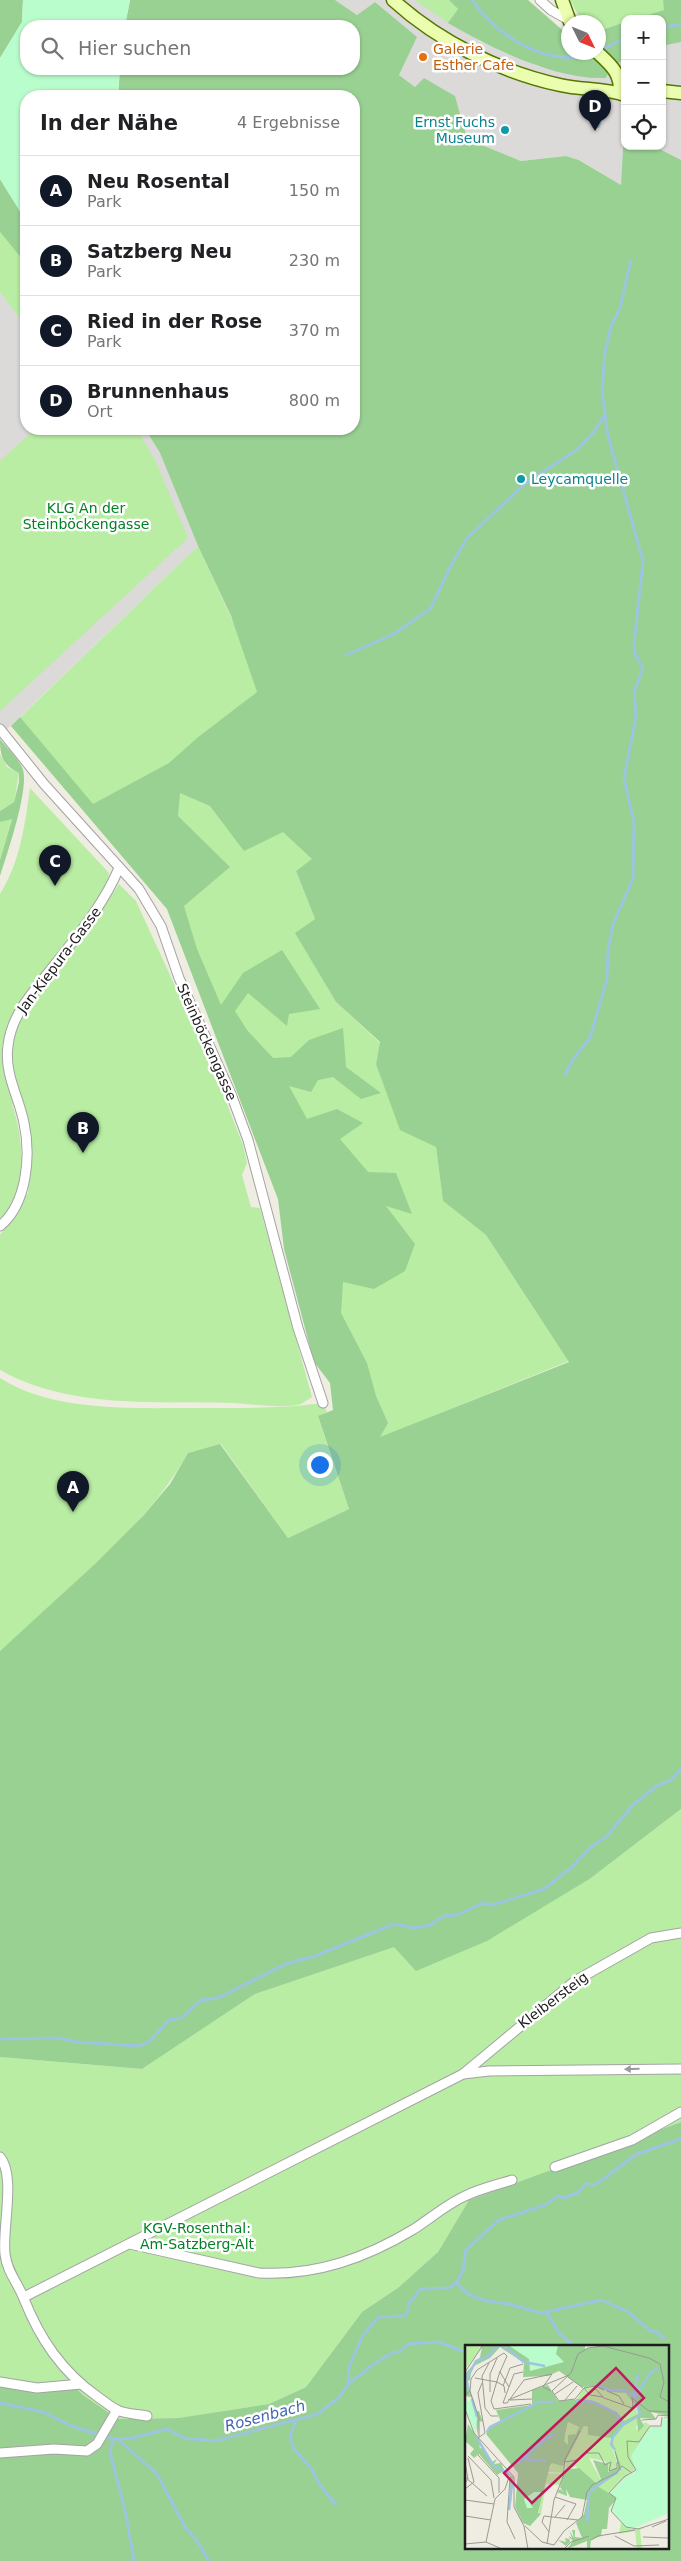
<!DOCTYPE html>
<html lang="de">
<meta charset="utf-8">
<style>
:root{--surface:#fff;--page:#f2f2f2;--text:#202124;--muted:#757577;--line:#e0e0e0;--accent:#111827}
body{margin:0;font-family:"DejaVu Sans",sans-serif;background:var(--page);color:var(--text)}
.controls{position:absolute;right:15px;top:15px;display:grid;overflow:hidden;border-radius:10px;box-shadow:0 1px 4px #0004}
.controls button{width:45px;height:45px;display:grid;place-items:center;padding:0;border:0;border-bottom:1px solid var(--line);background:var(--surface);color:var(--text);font:25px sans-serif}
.compass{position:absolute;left:561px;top:15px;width:45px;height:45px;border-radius:50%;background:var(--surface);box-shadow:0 1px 4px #0004;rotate:133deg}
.you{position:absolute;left:319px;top:1464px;width:18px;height:18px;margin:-12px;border:4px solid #fff;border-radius:50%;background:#1a73e8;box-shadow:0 0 0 8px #1a73e833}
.badge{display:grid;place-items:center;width:32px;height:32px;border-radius:50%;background:var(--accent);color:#fff;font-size:16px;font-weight:700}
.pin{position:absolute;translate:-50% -41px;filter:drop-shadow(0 1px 2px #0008)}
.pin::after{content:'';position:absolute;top:26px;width:18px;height:15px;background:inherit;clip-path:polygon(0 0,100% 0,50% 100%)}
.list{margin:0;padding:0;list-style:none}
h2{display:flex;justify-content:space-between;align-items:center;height:65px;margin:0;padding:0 20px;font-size:21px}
h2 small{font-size:16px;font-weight:400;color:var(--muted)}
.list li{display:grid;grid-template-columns:32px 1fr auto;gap:15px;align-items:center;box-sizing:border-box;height:70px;padding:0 20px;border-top:1px solid var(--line)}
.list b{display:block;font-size:19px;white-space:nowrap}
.list p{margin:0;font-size:16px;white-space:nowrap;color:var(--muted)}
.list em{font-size:16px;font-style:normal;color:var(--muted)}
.icon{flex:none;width:28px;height:28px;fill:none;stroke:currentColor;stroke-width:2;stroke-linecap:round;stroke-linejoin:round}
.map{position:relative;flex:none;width:681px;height:2561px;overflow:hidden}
.search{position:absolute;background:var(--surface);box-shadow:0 1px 4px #0004;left:20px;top:20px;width:340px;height:55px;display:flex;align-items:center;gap:12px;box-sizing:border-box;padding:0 18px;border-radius:20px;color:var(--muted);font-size:19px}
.panel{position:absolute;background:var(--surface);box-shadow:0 1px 4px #0004;left:20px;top:90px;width:340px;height:345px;border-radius:20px}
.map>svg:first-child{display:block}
</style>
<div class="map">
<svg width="681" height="2561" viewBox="0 0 681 2561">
<rect width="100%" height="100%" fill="#efede1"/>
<g fill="#dbdad9">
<path d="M335,0H449L479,41L537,66L585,76L606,78L608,74L606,70L625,59V132L621,185L580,160L566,156L521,161L466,139L455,96L424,79L415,87L399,75L416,37L375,2L357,15Z"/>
<path d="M681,42V160L654,146H662V46Z"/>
<path d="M0,292L26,327V429H145L160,453L198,546L0,736Z"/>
</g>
<g fill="#b9eda3">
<path d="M415,0H449L458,9L448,23Z"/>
<path d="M570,0H663L665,10L635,19H625V22L599,31L598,22H582Z"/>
<path d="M0,232L26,264V327L0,292Z"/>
<path d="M35,429H137L155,460L188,538L0,711V461Z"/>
<path d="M198,546L241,639L257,692L242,704L313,860L296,871L315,919L296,933L336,1002L380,1043L376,1064L436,1147L443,1201L486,1235L569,1361L379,1438L278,1199L167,909L11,726Z"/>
<path d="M0,754L7,767L19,773L14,802L0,811Z"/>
<path d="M30,788L109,873C109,898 66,938 52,960L60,965L100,913L119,884L136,901L215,1073L243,1145L247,1163L242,1175L251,1207L260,1208L312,1397L301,1404C283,1409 252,1404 232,1403C155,1401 69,1409 0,1370V1235L28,1193L30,1143L26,1113L21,1099L12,1104C24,1139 29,1191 0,1220V894C20,862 25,825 30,788Z"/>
<path d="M12,818L0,860V822Z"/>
<path d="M0,1378C52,1412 134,1408 193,1408C237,1408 280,1409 323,1403L327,1412L318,1417L349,1509L288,1538L221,1444L188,1453C144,1530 66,1593 0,1651Z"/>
<path d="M681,1809V2122L469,2200L438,2252L399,2287L362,2312L306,2387L269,2404L178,2418L118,2419L83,2395L71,2383L37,2384L0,2378V2057L142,2069L255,1994L591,1878Z"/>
</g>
<g fill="#99d193" fill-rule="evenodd">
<path d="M0,0H23L22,22L0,58Z"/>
<path d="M130,0H335L357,15L375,2L417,37L399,75L415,87L424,78L455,96L467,139L521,161L566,156L579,160L621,185L624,132L625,146H654L681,160V1809L591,1878L487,1941L416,1971L394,1947L255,1994L142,2069L0,2057V1651L95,1564L143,1516L170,1484L188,1453L220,1444L288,1538L349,1509L318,1416L333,1410L330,1383L314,1362L284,1249L278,1199L167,909L11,726L20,717L93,804L169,763L197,738L257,692L231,616L198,546L160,453L145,429H354V96H118L120,69H354V26H125ZM180,793L210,806L244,851L283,832L312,859L296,871L315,919L295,933L336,1002L380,1042L376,1064L400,1130L436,1147L443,1201L486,1235L569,1362L380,1437L388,1423L376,1396L367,1363L341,1313L343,1282L374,1289L405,1271L415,1244L386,1206L412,1214L396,1173L368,1172L340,1139L363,1123L337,1109L307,1119L289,1086L311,1092L318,1080L333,1077L361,1099L381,1093L346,1067L343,1028L309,1040L291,1057L273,1058L247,1030L235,1011L248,993L287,1026L289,1014L320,1009L282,950L243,973L221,1005L197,949L184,906L230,867L178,816Z"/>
<path d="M449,0H528L568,35V52H598L599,31L625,22V59L606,70L608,74L606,78C555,80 491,48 448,23L458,9Z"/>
<path d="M663,0H681V42L662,46V19H635L664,10Z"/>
<path d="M0,179L26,221V264L0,232Z"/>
<path d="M0,739C7,748 20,760 23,770C29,790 7,854 0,876V860L12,819L0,822V811L14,802L19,782V773C3,765 0,757 0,739Z"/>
<path d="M681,2122V2561H0V2378L37,2384L71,2383L83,2395L118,2419L178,2418L269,2404L306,2387L362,2312L399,2287L438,2252L469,2200ZM466,2346H667V2547H466Z"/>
</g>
<path fill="#bafdcc" d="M23,0H130L125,26H26V69H120L118,96H26V221L0,179V58L22,22Z"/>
<path fill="#9ec4e0" d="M596,110L600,111L604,117L600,119L601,124L599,128H592L591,123L595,118L590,115Z"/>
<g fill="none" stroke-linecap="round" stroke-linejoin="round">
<g stroke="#9ec4e0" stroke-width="3">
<path d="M472,0C499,38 549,69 595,53"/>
<path d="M662,28L681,24"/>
<path d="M601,50L625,38"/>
<path d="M346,655L394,634L431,608L450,567L467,538L526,483L578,449L593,433L604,416"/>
<path d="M565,1075L573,1059L590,1038L607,979L608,950L613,924L633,879L634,822L624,779L636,716L634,692L643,668L635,654L634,644L643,561L608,436L602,392L605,352L611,326L620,308L631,260"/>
<path d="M0,2039L60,2038L77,2042L138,2046L149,2042L169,2020L182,2018L201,2000L218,1998L286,1964L315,1956L394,1924L414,1928L430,1925L444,1916L457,1915L483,1903L492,1905L544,1889L572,1867L590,1848L607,1836L633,1805L656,1786L671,1780L681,1769"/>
<path d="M456,2283L470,2295L487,2301L509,2304L541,2313L602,2300L630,2313L650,2331H655L664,2338"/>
<path d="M547,2313L559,2333L574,2346"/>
<path d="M348,2384L375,2363L392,2353L399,2352L408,2344L439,2342L462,2351"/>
<path d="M0,2403L43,2412L71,2426L113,2439L132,2438L167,2429L184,2438L215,2441L318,2414L338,2398L348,2385L349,2367L363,2335L379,2317L405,2316L408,2311L409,2303L421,2289L449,2288L456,2283L463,2271L466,2250L499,2220L545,2205L558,2196L564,2198L577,2193L586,2184L595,2185L637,2154L681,2139"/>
<path d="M296,2420L290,2437L294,2449L311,2468L320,2485L336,2505"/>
<path d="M113,2439L110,2452L126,2515L134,2561"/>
<path d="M119,2440L157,2474L185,2527L195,2538L209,2561"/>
</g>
<defs>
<g id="street">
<path d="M540,0L551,10L567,19"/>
<path d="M0,729L44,784L139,889L161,926L179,978L231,1094L248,1140L298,1328L323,1403"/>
<path d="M0,1226C27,1204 31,1156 24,1123C19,1097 4,1074 8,1046C11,1015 33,992 52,968C77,936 103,906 119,868"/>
<path d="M463,2074L575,1981L651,1938L681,1933"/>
<path d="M0,2157C16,2176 2,2228 5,2254C7,2272 18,2283 24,2299C40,2339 62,2372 98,2397C104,2401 111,2407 117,2410C126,2414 137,2414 147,2416"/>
<path d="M555,2167L632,2140L681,2112"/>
<path d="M130,2244L259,2273C316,2276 366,2258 414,2229C431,2218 447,2204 465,2196C479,2189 496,2185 512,2180"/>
<path d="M24,2297L463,2074L489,2071L681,2069"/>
<path d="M0,2382L37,2388L81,2384"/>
<path d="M0,2453L54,2449L87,2451L97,2444L117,2410"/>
</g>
<g id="secondary">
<path d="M393,0C438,41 500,72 560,85C581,90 605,88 625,95"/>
<path d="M562,0L570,22"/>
<path d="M597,52C611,65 621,73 620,93"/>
<path d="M662,91L681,93"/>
</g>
</defs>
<use href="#street" stroke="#a3a3a3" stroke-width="11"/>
<use href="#secondary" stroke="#537700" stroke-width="15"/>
<use href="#street" stroke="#fff" stroke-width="9"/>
<use href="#secondary" stroke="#ebfeb0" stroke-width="12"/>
</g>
<defs><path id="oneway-solid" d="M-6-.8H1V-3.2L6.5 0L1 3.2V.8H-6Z" transform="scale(1.25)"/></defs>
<use fill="#999" href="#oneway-solid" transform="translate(632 2069) rotate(179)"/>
<circle fill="#e8710a" stroke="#fff" stroke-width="2" cx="423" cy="57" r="5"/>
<g fill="#0f9aa8" stroke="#fff" stroke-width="2">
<circle cx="505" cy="130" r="5"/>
<circle cx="521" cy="479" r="5"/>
</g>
<g text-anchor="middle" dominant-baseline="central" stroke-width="5" stroke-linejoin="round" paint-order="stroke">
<g font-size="14" fill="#c56008" stroke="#fff" text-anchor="start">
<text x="433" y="49">Galerie<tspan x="433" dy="16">Esther Cafe</tspan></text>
</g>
<g font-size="14" fill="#0d838f" stroke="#fff" text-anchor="end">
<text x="495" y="122">Ernst Fuchs<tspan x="495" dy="16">Museum</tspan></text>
<text x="531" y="479" text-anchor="start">Leycamquelle</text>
</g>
<g font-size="14" fill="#048126" stroke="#fff">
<text x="86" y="508">KLG An der<tspan x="86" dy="16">Steinböckengasse</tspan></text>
<text x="197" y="2228">KGV-Rosenthal:<tspan x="197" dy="16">Am-Satzberg-Alt</tspan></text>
</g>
<g font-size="14" fill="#1c1c1c" stroke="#fff">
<text transform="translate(59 960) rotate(-53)">Jan-Kiepura-Gasse</text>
<text transform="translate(207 1042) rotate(66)">Steinböckengasse</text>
<text transform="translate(553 2000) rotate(-37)">Kleibersteig</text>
</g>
<g font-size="15" font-style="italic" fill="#4365b2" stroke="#fff">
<text transform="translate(265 2416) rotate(-15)">Rosenbach</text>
</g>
</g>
<g transform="translate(465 2345)">
<rect width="204" height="204" fill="#efede1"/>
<path d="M1,0L17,2L2,22L0,21ZM120,41L161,48L168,54L173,69L159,77L152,67L136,59L112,54ZM172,73L175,78L171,81L172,86L180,77L185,80L166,112L171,123L143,148L131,141L156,127L147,100L148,93L159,80ZM103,77L116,83L100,113L98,128L83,127L101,89ZM119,81L123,82V90L146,92L145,98L151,114L152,122L144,126L140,116L124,113L136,135L130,137L110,121L100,131V125L109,122L100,124L101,115ZM83,128L98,129L95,140L81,139L76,169L73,170ZM156,178L166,184L180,183L175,185L177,204H172L170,186L154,189Z" fill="#b9eda3"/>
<path d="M10,0H120V4L139,0H204V71L186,67L191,74L175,73L179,81L173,87L172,73L159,80L148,93V104L146,93L123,90V82L119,81L98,121L87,118L85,121L73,168L76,169L65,181L58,178L50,162L53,128L21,89L25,81L36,77L31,65L67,60V45L83,40L93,56L119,54L132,57L152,67L159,76L173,69V64L161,48L144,47L132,41L117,42L94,26L83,31L58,32L59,18L35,2L25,13L7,22L5,35L2,36L11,66H14L18,77L14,76L13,91L6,52L0,51V29L15,12L17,2ZM103,77L114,82L111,89L103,90V100L99,96ZM199,72H204L180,119L144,163L142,184H137L136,191L126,195L125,204H122V196L102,204L108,196L104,192L105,197L101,201L93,195L101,197L100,193L104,194V191L107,193L104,185L109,193L107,185H110V192L117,193L111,178L119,169L122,155L105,152L101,144L102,151L92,147L95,144L99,148L95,142L100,125L114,123L131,138L136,134L128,115L143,119V127L153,122L150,105L156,121L153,128L156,127L132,141L149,151V144L172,126L166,110L185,83L196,82ZM3,79L14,95L15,104L17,101L27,117L32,114L29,119L36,118L39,125L48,132L46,159L45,131L37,127L32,130L14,109L9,113L5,109L9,104L0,96Z" fill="#99d193" fill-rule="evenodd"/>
<path d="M43,0H93L91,9L99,17L65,26L64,14ZM7,55L12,72L11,89L1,67L0,56ZM204,72V168L170,183L160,181L146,166L151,153L145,148L161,132L171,127L166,110L185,83L196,82L198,73ZM69,147H76L74,154L65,158L68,163H62L59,154Z" fill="#bafdcc"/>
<path fill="none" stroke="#9ec4e0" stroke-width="2.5" d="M37,0L59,17L80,21M0,28L4,46M2,33L11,16L22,12L33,0M130,40L144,45H160L170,53M169,52L173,29M170,53L185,28L193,23M7,54L12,72M111,55L128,57L150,68L158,79M22,87L25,82L74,57H89M12,93L28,120L44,129M150,105L146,99L148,92L158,80L175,70L171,57M60,114L81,116M52,119L80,94L91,89M44,165L47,139M122,177L124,147L156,124"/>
<path fill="none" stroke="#9b9992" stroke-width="1" d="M24,18L17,31L20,63L26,71H33M35,26L26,56L29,64L66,59M0,27L18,0M103,32L118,43M10,33L32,37L39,41L40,48M38,41L45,23L58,19M128,41L139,53L167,63M44,42L49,29L58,27M119,43L125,50L138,52M5,46L14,73V92M87,46L106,28L113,9L123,3L138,1L184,13L195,19L199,37L195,52L204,57M87,46L94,56L110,54L119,43L130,41L139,45M142,46L154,51L159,59M25,47V29L32,13M90,49L108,37M0,50L5,46L6,34L12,25L39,8L42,11L35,27L44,42L38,58H42L59,35L87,29L78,42L86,46M168,54L184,66L204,67M43,55L104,30M45,55L67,54M100,55L112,41M0,64L9,88L49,132V162L59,181L63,204M162,70L168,61L167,52M197,72L196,81H185L174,97L162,96L163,112L171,125L159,132L144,148L151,153L146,166L161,182L173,184L204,174M177,75L191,74L193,70L204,71M13,93L20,88L13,48L17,38M150,106L155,124M13,110L34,133V148M3,111L26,135L29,153M0,117L3,134L0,138M100,117L112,115L119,108H134L140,120L146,117L144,126L152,123V117M0,132L22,151M45,133L42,177L50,194M0,144L9,137L3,113M90,152L111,159M0,155L29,159M0,171L26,175M90,172L100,160M102,175L111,159M60,181L77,197L89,200M187,182L201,176M84,187L77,177L79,171L113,175M150,191L169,201L194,200M178,192L203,193M126,195L133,191L170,185M21,197L30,154L40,144L44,132M0,199L21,197L37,204M82,199L89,155L98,132L100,114L115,86M89,200L99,186L117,172L122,147L127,140L151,128L157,121L167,128M99,204L106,197L124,191"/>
<path fill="#c2185b" fill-opacity="0.15" stroke="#c2185b" stroke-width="2.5" d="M151,23L179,53L67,158L39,128Z"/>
<rect width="204" height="204" fill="none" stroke="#1c1c1c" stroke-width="2.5"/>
</g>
</svg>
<div class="controls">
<button>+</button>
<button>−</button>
<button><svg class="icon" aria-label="locate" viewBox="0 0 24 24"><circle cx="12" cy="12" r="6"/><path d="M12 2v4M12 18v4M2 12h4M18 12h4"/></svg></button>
</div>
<svg class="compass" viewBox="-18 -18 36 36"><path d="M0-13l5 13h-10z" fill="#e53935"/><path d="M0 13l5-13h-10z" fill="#757577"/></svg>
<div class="you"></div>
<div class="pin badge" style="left:73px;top:1512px">A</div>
<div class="pin badge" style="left:83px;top:1153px">B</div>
<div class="pin badge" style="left:55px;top:886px">C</div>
<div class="pin badge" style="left:595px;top:131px">D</div>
<div class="search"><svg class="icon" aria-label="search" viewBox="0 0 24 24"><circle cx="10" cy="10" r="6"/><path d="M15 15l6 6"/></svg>Hier suchen</div>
<section class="panel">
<h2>In der Nähe<small>4 Ergebnisse</small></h2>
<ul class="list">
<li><span class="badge">A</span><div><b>Neu Rosental</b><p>Park</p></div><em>150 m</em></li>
<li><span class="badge">B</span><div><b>Satzberg Neu</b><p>Park</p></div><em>230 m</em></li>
<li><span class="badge">C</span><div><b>Ried in der Rose</b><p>Park</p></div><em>370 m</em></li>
<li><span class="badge">D</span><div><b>Brunnenhaus</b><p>Ort</p></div><em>800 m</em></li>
</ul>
</section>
</div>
